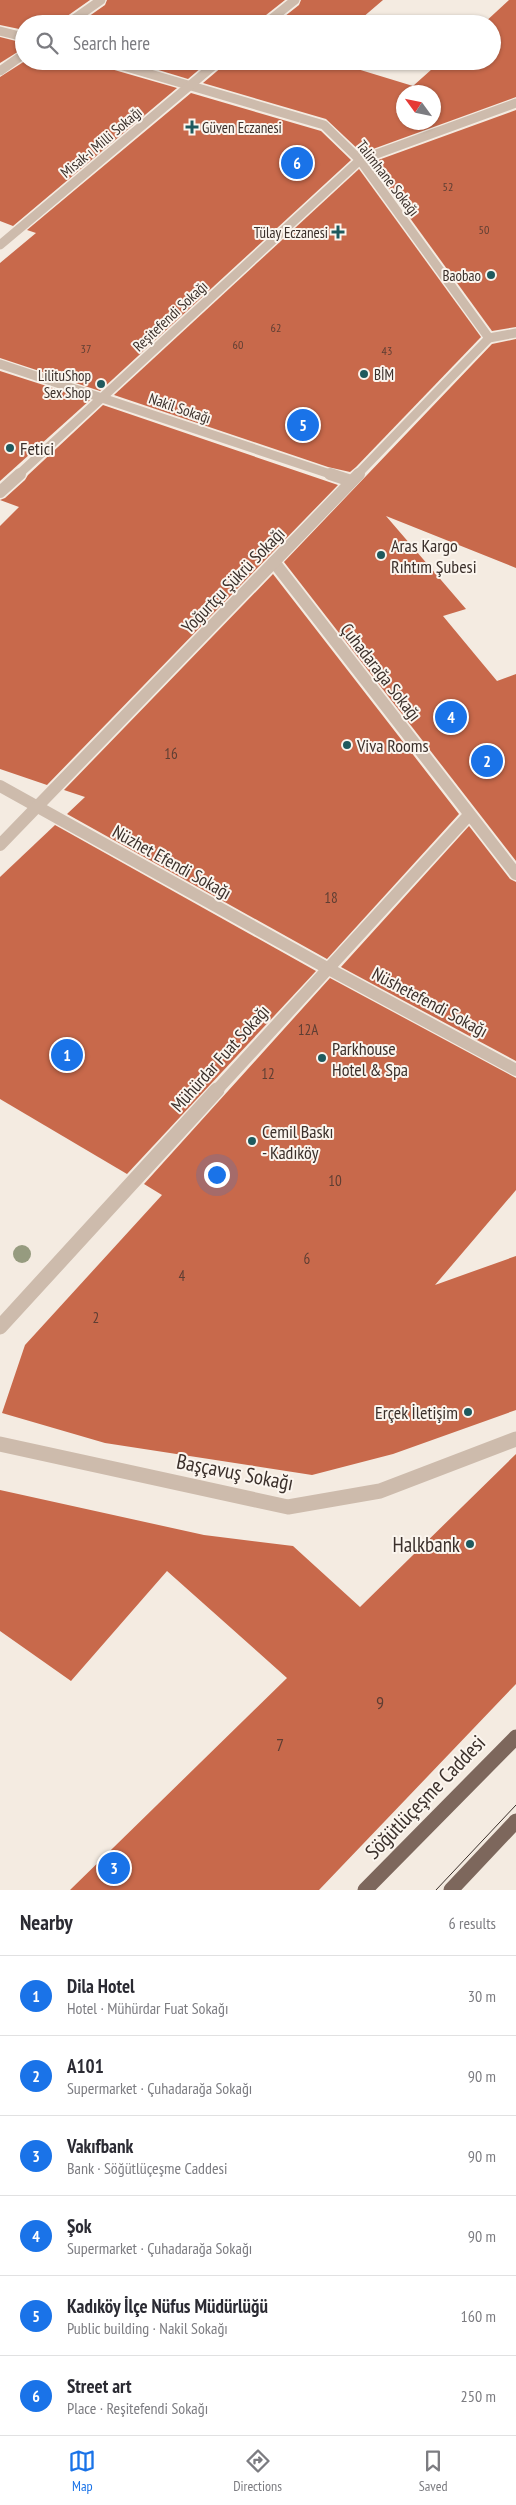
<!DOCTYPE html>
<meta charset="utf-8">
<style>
:root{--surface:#fff;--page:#f7f7f7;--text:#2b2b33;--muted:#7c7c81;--line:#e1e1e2;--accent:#1a73e8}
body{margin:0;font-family:"PT Sans Narrow",sans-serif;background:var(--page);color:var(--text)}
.compass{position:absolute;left:396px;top:85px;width:45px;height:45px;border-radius:50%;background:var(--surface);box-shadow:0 1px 4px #0004;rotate:303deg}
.you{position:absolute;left:216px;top:1174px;width:18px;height:18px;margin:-12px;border:4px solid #fff;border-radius:50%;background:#1a73e8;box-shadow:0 0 0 8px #1a73e833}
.badge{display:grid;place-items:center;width:32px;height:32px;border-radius:50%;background:var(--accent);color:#fff;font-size:16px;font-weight:700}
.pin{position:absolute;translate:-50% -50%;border:2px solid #fff;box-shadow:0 1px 5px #0006}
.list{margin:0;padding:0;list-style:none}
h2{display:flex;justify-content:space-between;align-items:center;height:65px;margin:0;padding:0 20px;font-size:21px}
h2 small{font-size:16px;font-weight:400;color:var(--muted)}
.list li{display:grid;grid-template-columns:32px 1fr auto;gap:15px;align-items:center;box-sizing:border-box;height:80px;padding:0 20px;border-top:1px solid var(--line)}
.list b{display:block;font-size:19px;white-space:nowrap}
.list p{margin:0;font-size:16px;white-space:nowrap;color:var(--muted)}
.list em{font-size:16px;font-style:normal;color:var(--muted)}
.icon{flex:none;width:28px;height:28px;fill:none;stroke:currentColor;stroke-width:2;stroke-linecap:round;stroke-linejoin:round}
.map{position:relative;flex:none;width:516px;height:1890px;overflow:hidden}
.search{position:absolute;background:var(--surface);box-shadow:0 1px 4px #0004;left:15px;right:15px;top:15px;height:55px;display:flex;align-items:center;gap:12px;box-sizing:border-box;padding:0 18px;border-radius:28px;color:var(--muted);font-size:19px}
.sheet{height:545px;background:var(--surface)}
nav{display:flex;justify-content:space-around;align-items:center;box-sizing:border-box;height:70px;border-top:1px solid var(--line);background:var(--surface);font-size:14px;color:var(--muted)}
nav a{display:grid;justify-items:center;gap:2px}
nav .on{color:var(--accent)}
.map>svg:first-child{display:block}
</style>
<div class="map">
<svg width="516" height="1890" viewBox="0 0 516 1890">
<rect width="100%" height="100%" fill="#f4ebe1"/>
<g fill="#c8694b" fill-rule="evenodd">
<path d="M0,0H90L63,19L61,24H24V30L0,25Z"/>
<path d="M107,0H285L261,19L259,24H78L105,5Z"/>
<path d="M301,0H383L355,24H275L299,5Z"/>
<path d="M509,0H516V97L362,153L326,119L203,83L223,66L225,61H331L413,86L441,61H492V24H483ZM404,92H434V122H404Z"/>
<path d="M0,37L24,43V48L0,63Z"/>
<path d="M25,61H100L104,67L177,88L13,226L0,221V77Z"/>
<path d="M129,61H209L188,79Z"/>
<path d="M191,93L321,131L351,160L100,391L0,358V263L36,233L27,230Z"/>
<path d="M516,110V327L492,331L370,163Z"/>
<path d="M359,169L481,337L356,467L350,472L328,467L114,395Z"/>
<path d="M516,339V568L386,516L466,609L443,616L477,657L497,681L516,674V861L284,562L492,344Z"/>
<path d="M0,371L90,400L0,481Z"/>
<path d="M103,405L338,485L47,785L0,769V526L19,507L0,500L5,498L25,480L28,475Z"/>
<path d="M273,574L459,814L327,959L67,814L85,797L64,790Z"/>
<path d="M55,825L316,971L127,1174L0,1099V877Z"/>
<path d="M469,826L510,879L516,882V1061L341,967Z"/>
<path d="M330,978L516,1078V1190L435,1285L516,1256V1410L393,1454L312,1475L105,1443L2,1413L25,1345L162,1195L144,1184Z"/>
<path d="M516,1454V1684L319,1890H70L287,1678L167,1571L71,1681L0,1631V1490L204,1535L293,1546L360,1607Z"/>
</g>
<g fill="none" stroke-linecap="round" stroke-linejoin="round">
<g stroke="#cdbbac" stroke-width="9">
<path d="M360,160L516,103"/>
<path d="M489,338L516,333"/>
</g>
<path stroke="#cdbbac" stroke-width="15" d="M0,1444L288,1507L380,1491L516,1439"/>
<g stroke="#cdbbac" stroke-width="9">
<path d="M67,24L101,0"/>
<path d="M265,24L295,0"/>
<path d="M0,31L24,37"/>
<path d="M106,61L324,125L360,160L489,338L357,475"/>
<path d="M0,71L24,54"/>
<path d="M0,245L219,61"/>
<path d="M0,364L333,475"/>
<path d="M18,475L360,160"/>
</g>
<g stroke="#cdbbac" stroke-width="12">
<path d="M330,474L351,481"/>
<path d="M0,492L20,474"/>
<path d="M274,562L516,874"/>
<path d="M0,786L327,968L516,1070"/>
<path d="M0,845L359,474"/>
<path d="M216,1091L469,815"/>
</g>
<path stroke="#cdbbac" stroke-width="15" d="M0,1327L217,1090"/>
<g stroke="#7d675c" stroke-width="15">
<path d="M365,1890L516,1737"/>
<path d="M451,1890L516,1821"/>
</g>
<path stroke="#3b302b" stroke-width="1" d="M436,1890L516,1805"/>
</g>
<circle fill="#969b7f" cx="22" cy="1254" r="9"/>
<g fill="#1f5a5e" stroke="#fbf5ee" stroke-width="2">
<path d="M189.5 119.5h5v5h5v5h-5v5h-5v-5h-5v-5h5z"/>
<path d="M335.5 224.5h5v5h5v5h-5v5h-5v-5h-5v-5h5z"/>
<circle cx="491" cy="275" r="5"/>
<circle cx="364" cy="374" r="5"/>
<circle cx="101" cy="384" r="5"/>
<circle cx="10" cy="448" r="5"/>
<circle cx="381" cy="555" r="5"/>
<circle cx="347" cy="745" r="5"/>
<circle cx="322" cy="1058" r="5"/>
<circle cx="252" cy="1141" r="5"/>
<circle cx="468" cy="1412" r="5"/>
<circle cx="470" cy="1544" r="5"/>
</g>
<g text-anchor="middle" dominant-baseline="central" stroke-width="4" stroke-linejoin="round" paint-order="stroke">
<g font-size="12" fill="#5e3e33">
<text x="448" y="186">52</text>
<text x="484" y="229">50</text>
<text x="276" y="327">62</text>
<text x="238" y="344">60</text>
<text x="86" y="348">37</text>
<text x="387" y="350">43</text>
</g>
<g font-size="15" fill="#3b302b" stroke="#fbf5ee" text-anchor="end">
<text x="202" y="127" text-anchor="start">Güven Eczanesi</text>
<text x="328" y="232">Tülay Eczanesi</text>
<text x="481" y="275">Baobao</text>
<text x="374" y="374" text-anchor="start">BİM</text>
<text x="91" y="375">LilituShop<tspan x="91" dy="17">Sex Shop</tspan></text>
</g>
<g font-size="15" fill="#3b302b" stroke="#fbf5ee">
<text transform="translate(101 142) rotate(-40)">Misak-ı Milli Sokağı</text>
<text transform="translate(388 178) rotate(52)">Talimhane Sokağı</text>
<text transform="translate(170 316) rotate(-43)">Reşitefendi Sokağı</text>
<text transform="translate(180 408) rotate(19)">Nakil Sokağı</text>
</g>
<g font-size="15" fill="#5e3e33">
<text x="171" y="753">16</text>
<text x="331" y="897">18</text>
<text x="308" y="1029">12A</text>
<text x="268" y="1073">12</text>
<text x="335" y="1180">10</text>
<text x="307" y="1258">6</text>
<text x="182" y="1275">4</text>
<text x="96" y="1317">2</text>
</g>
<g font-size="18" fill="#3b302b" stroke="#fbf5ee" text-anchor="start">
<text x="20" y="448">Fetici</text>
<text x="391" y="545">Aras Kargo<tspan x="391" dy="21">Rıhtım Şubesi</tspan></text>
<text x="357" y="745">Viva Rooms</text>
<text x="332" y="1048">Parkhouse<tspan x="332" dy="21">Hotel &amp; Spa</tspan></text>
<text x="262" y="1131">Cemil Baskı<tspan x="262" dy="21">- Kadıköy</tspan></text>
<text x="458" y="1412" text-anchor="end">Erçek İletişim</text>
</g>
<g font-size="18" fill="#3b302b" stroke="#fbf5ee">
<text transform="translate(233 580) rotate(-46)">Yoğurtçu Şükrü Sokağı</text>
<text transform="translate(381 672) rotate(52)">Çuhadarağa Sokağı</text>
<text transform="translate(172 862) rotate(29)">Nüzhet Efendi Sokağı</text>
<text transform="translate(430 1002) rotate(28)">Nüshetefendi Sokağı</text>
<text transform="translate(220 1058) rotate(-48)">Mühürdar Fuat Sokağı</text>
</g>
<g font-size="18" fill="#5e3e33">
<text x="380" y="1702">9</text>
<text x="280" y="1744">7</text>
</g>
<g font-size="21" fill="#3b302b" stroke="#fbf5ee">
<text transform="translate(235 1472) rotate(11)">Başçavuş Sokağı</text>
<text transform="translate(425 1797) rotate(-46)">Söğütlüçeşme Caddesi</text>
</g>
<g font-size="21" fill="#3b302b" stroke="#fbf5ee" text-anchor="end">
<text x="460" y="1544">Halkbank</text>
</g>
</g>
</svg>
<svg class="compass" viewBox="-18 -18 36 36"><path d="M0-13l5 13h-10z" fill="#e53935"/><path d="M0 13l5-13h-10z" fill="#7c7c81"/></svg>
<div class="you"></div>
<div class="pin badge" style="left:67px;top:1055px">1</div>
<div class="pin badge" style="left:487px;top:761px">2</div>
<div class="pin badge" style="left:114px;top:1868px">3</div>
<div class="pin badge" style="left:451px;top:717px">4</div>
<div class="pin badge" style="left:303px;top:425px">5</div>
<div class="pin badge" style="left:297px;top:163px">6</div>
<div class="search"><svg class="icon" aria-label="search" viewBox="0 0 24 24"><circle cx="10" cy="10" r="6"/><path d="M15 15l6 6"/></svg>Search here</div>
</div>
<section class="sheet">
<h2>Nearby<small>6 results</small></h2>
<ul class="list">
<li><span class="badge">1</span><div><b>Dila Hotel</b><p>Hotel · Mühürdar Fuat Sokağı</p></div><em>30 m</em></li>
<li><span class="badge">2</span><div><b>A101</b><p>Supermarket · Çuhadarağa Sokağı</p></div><em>90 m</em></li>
<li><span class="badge">3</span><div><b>Vakıfbank</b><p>Bank · Söğütlüçeşme Caddesi</p></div><em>90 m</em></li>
<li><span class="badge">4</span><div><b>Şok</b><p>Supermarket · Çuhadarağa Sokağı</p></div><em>90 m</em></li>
<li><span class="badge">5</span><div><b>Kadıköy İlçe Nüfus Müdürlüğü</b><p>Public building · Nakil Sokağı</p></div><em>160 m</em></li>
<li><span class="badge">6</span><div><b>Street art</b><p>Place · Reşitefendi Sokağı</p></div><em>250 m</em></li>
</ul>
</section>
<nav>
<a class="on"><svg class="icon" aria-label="map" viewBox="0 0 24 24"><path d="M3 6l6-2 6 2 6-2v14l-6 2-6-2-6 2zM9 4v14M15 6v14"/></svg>Map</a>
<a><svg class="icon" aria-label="directions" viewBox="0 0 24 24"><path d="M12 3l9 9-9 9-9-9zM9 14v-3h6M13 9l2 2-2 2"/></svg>Directions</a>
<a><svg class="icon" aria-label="saved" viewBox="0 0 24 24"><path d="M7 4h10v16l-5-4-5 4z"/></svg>Saved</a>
</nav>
